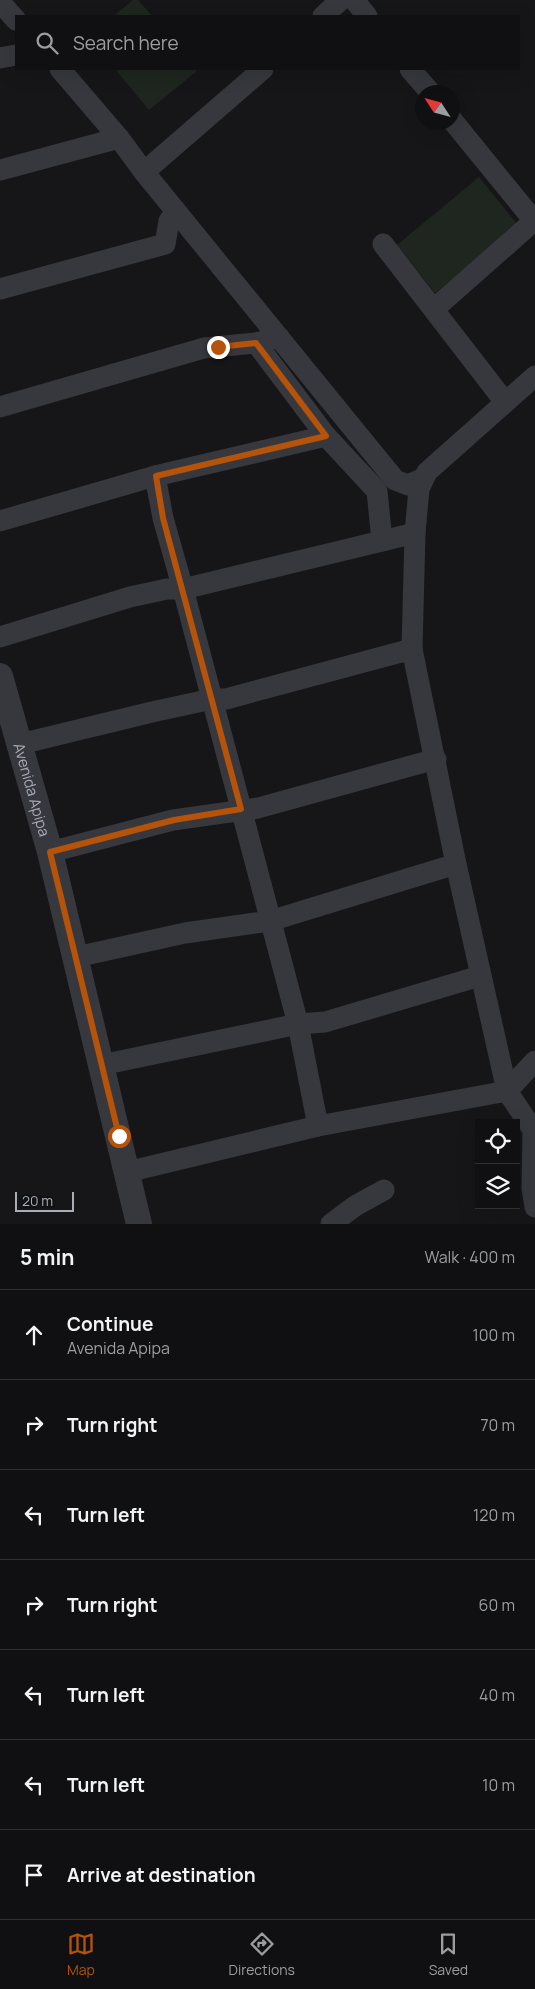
<!DOCTYPE html>
<meta charset="utf-8">
<style>
:root{--surface:#101012;--page:#1e1e20;--text:#f1f3f6;--muted:#9c9d9f;--line:#303032;--accent:#b45309}
body{margin:0;font-family:Manrope,sans-serif;background:var(--page);color:var(--text)}
.controls{position:absolute;right:15px;bottom:15px;display:grid;overflow:hidden;border-radius:0px;box-shadow:0 5px 20px #0002}
.controls button{width:45px;height:45px;display:grid;place-items:center;padding:0;border:0;border-bottom:1px solid var(--line);background:var(--surface);color:var(--text);font:25px sans-serif}
.compass{position:absolute;left:415px;top:85px;width:45px;height:45px;border-radius:50%;background:var(--surface);box-shadow:0 5px 20px #0002;rotate:306deg}
.scale{position:absolute;left:15px;bottom:12px;width:59px;box-sizing:border-box;padding-left:5px;border:2px solid #a8adb8;border-top:0;font-size:14px;line-height:18px;white-space:nowrap;color:#a8adb8;-webkit-text-stroke:4px #111113;paint-order:stroke}
.stop{position:absolute;width:15px;height:15px;margin:-11px;border:4px solid #b45309;border-radius:50%;background:#fff}
.stop.end{background:#b45309;border-color:#fff;box-shadow:0 1px 5px #0008}
.list{margin:0;padding:0;list-style:none}
h2{display:flex;justify-content:space-between;align-items:center;height:65px;margin:0;padding:0 20px;font-size:21px}
h2 small{font-size:16px;font-weight:400;color:var(--muted)}
.list li{display:grid;grid-template-columns:32px 1fr auto;gap:15px;align-items:center;box-sizing:border-box;height:90px;padding:0 20px;border-top:1px solid var(--line)}
.list b{display:block;font-size:19px;white-space:nowrap}
.list p{margin:0;font-size:16px;white-space:nowrap;color:var(--muted)}
.list em{font-size:16px;font-style:normal;color:var(--muted)}
.icon{flex:none;width:28px;height:28px;fill:none;stroke:currentColor;stroke-width:2;stroke-linecap:round;stroke-linejoin:round}
.map{position:relative;flex:none;width:535px;height:1224px;overflow:hidden}
.search{position:absolute;background:var(--surface);box-shadow:0 5px 20px #0002;left:15px;right:15px;top:15px;height:55px;display:flex;align-items:center;gap:12px;box-sizing:border-box;padding:0 18px;border-radius:0px;color:var(--muted);font-size:19px}
.sheet{height:695px;background:var(--surface)}
nav{display:flex;justify-content:space-around;align-items:center;box-sizing:border-box;height:70px;border-top:1px solid var(--line);background:var(--surface);font-size:14px;color:var(--muted)}
nav a{display:grid;justify-items:center;gap:2px}
nav .on{color:var(--accent)}
.map>svg:first-child{display:block}
</style>
<div class="map">
<svg width="535" height="1224" viewBox="0 0 535 1224">
<rect width="100%" height="100%" fill="#161618"/>
<g fill="#1e261f">
<path d="M133,0H138L152,16H114Z"/>
<path d="M115,69H195L197,71L149,110Z"/>
<path d="M479,177L518,225L435,293L397,245Z"/>
</g>
<g fill="none" stroke-linecap="round" stroke-linejoin="round">
<g stroke="#37383d" stroke-width="21">
<path d="M354,0L367,16"/>
<path d="M0,2L16,20"/>
<path d="M323,16L341,0"/>
<path d="M0,58L16,55"/>
<path d="M60,69L119,138L144,172L395,480L408,485L422,479"/>
<path d="M410,69L430,92"/>
<path d="M452,120L535,222"/>
<path d="M0,170L119,138"/>
<path d="M144,172L263,69"/>
<path d="M383,244L505,402"/>
<path d="M0,289L165,244L169,221L176,211"/>
<path d="M434,309L534,221"/>
<path d="M256,343L326,436L377,491L382,541"/>
<path d="M535,376L427,472L419,489L415,533L412,649L456,864L507,1091L533,1130L532,1188L535,1207"/>
<path d="M0,407L204,348L256,343L279,337"/>
<path d="M0,521L155,476L326,436"/>
<path d="M0,637L130,597L167,589H183L163,518L155,476"/>
<path d="M20,744L152,712L212,699H226L412,649"/>
<path d="M50,852L173,820L258,808L436,759"/>
<path d="M76,957L185,933L270,921L456,864"/>
<path d="M101,1065L298,1024L325,1022L480,976"/>
<path d="M318,1126L298,1024L183,589L415,533"/>
<path d="M127,1172L318,1126L507,1091L535,1061"/>
<path d="M331,1224L355,1206L384,1190"/>
</g>
<path stroke="#37383d" stroke-width="26" id="s1" d="M0,676L50,852L139,1224"/>
</g>
<g fill="none" stroke-linecap="round" stroke-linejoin="round">
<path stroke="#b45309" stroke-width="6" d="M119,1136L50,852L174,820L241,809L163,518L156,476L326,436L256,343L218,347"/>
</g>
<g text-anchor="middle" dominant-baseline="central" stroke-width="4" stroke-linejoin="round" paint-order="stroke">
<g font-size="15" fill="#a8adb8" stroke="#111113">
<text stroke="none"><textPath href="#s1" startOffset="118">Avenida Apipa</textPath></text>
</g>
</g>
</svg>
<div class="controls">
<button><svg class="icon" aria-label="locate" viewBox="0 0 24 24"><circle cx="12" cy="12" r="6"/><path d="M12 2v4M12 18v4M2 12h4M18 12h4"/></svg></button>
<button><svg class="icon" aria-label="layers" viewBox="0 0 24 24"><path d="M12 4l9 5-9 5-9-5zM3 14l9 5 9-5"/></svg></button>
</div>
<svg class="compass" viewBox="-18 -18 36 36"><path d="M0-13l5 13h-10z" fill="#e53935"/><path d="M0 13l5-13h-10z" fill="#9c9d9f"/></svg>
<div class="scale">20 m</div>
<div class="stop" style="left:119px;top:1136px"></div>
<div class="stop end" style="left:218px;top:347px"></div>
<div class="search"><svg class="icon" aria-label="search" viewBox="0 0 24 24"><circle cx="10" cy="10" r="6"/><path d="M15 15l6 6"/></svg>Search here</div>
</div>
<section class="sheet">
<h2>5 min<small>Walk · 400 m</small></h2>
<ul class="list">
<li><svg class="icon" aria-label="ahead" viewBox="0 0 24 24"><path d="M12 20V5M6 11l6-6 6 6"/></svg><div><b>Continue</b><p>Avenida Apipa</p></div><em>100 m</em></li>
<li><svg class="icon" aria-label="right" viewBox="0 0 24 24"><path d="M7 20v-9h11M14 6l5 5-5 5"/></svg><div><b>Turn right</b></div><em>70 m</em></li>
<li><svg class="icon" aria-label="left" viewBox="0 0 24 24"><path d="M17 20v-9H6M10 6l-5 5 5 5"/></svg><div><b>Turn left</b></div><em>120 m</em></li>
<li><svg class="icon" aria-label="right" viewBox="0 0 24 24"><path d="M7 20v-9h11M14 6l5 5-5 5"/></svg><div><b>Turn right</b></div><em>60 m</em></li>
<li><svg class="icon" aria-label="left" viewBox="0 0 24 24"><path d="M17 20v-9H6M10 6l-5 5 5 5"/></svg><div><b>Turn left</b></div><em>40 m</em></li>
<li><svg class="icon" aria-label="left" viewBox="0 0 24 24"><path d="M17 20v-9H6M10 6l-5 5 5 5"/></svg><div><b>Turn left</b></div><em>10 m</em></li>
<li><svg class="icon" aria-label="arrive" viewBox="0 0 24 24"><path d="M6 21V4h12l-3 4 3 4H6"/></svg><div><b>Arrive at destination</b></div></li>
</ul>
</section>
<nav>
<a class="on"><svg class="icon" aria-label="map" viewBox="0 0 24 24"><path d="M3 6l6-2 6 2 6-2v14l-6 2-6-2-6 2zM9 4v14M15 6v14"/></svg>Map</a>
<a><svg class="icon" aria-label="directions" viewBox="0 0 24 24"><path d="M12 3l9 9-9 9-9-9zM9 14v-3h6M13 9l2 2-2 2"/></svg>Directions</a>
<a><svg class="icon" aria-label="saved" viewBox="0 0 24 24"><path d="M7 4h10v16l-5-4-5 4z"/></svg>Saved</a>
</nav>
